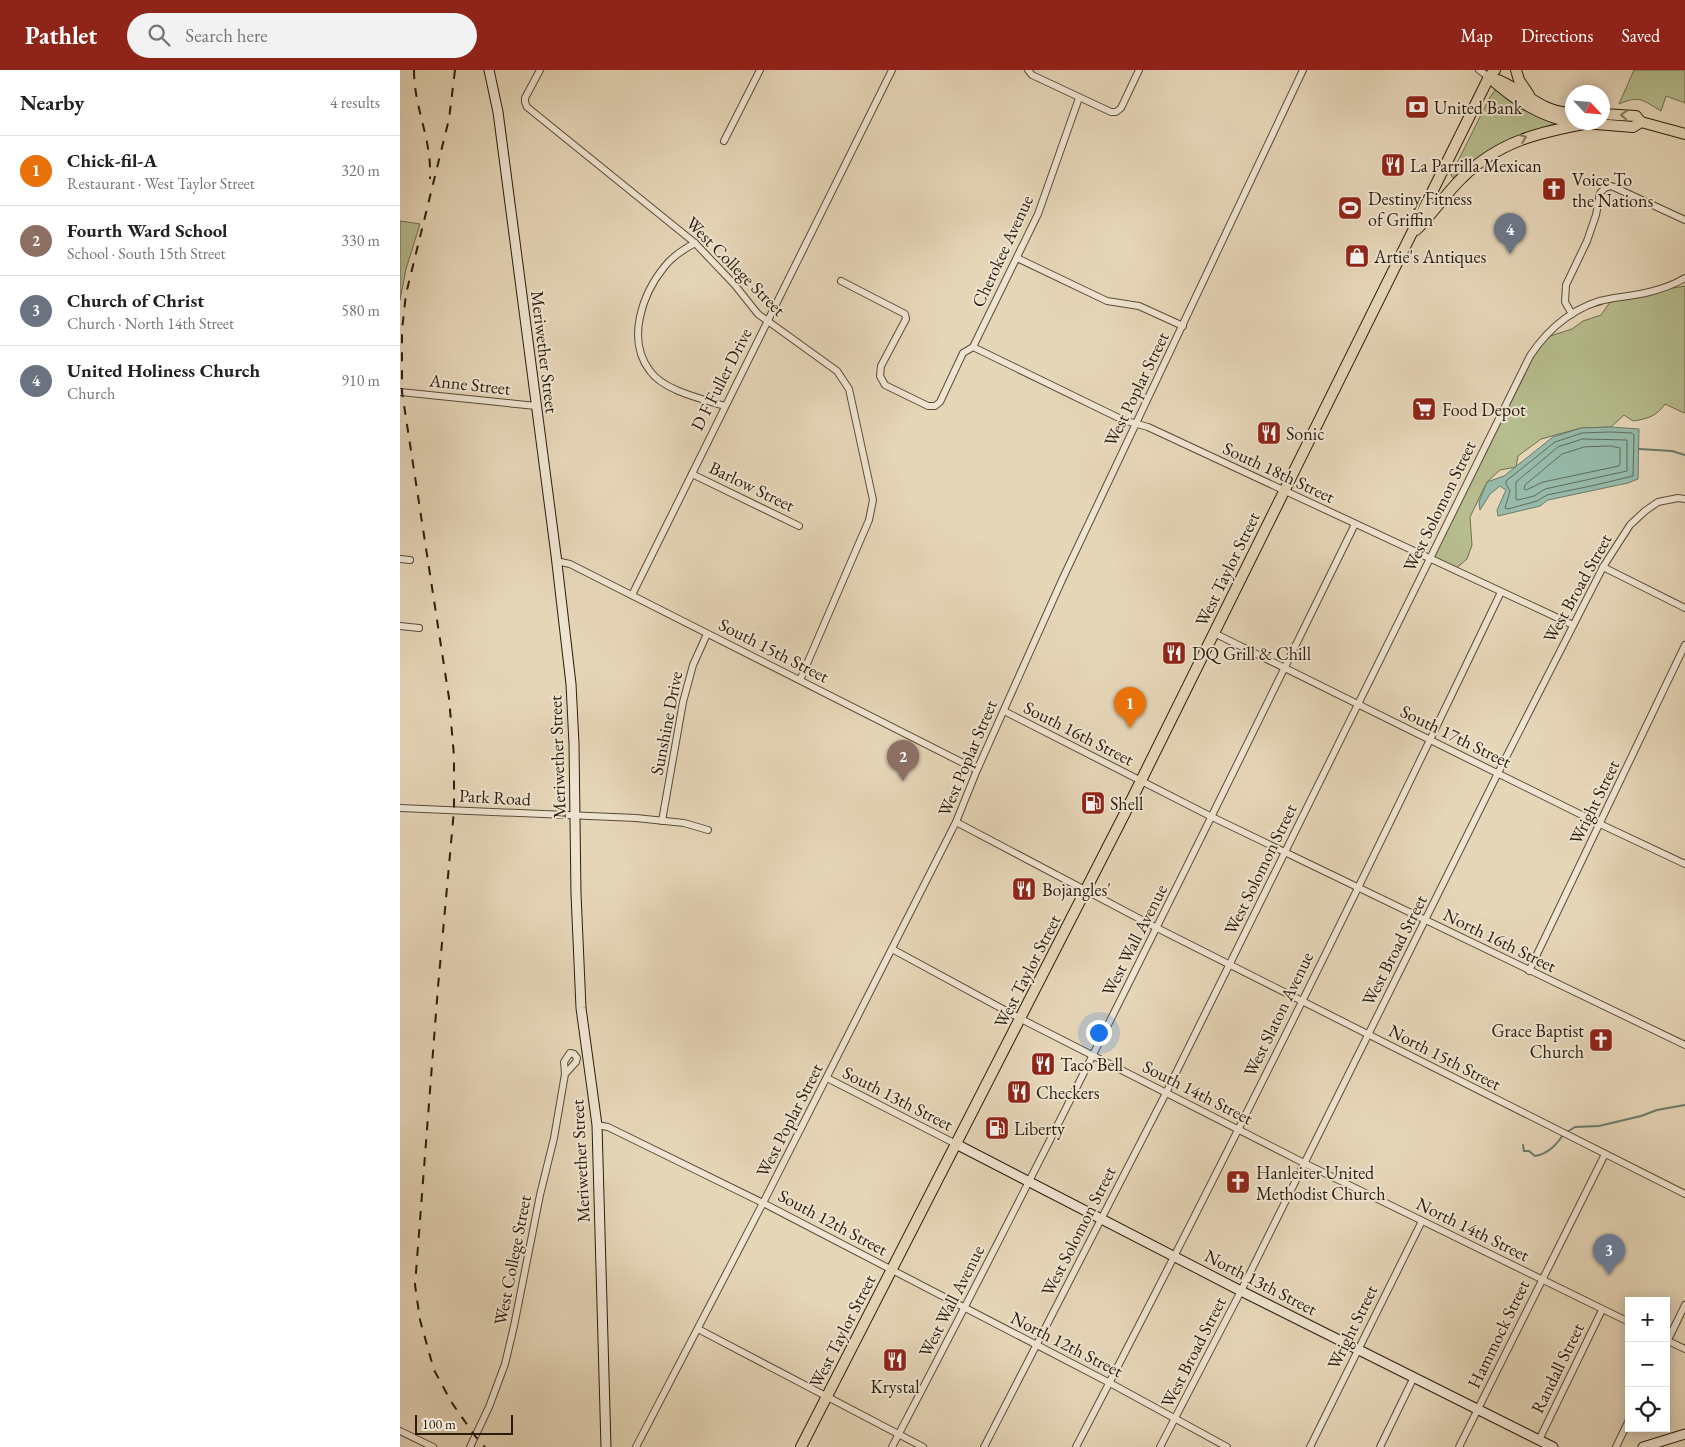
<!DOCTYPE html>
<meta charset="utf-8">
<style>
:root{--surface:#fff;--page:#f2f2f2;--text:#202124;--muted:#757577;--line:#e0e0e0;--accent:#8f2418}
body{margin:0;font-family:"EB Garamond",serif;background:var(--page);color:var(--text)}
.controls{position:absolute;right:15px;bottom:15px;display:grid;overflow:hidden;border-radius:0px;box-shadow:0 2px 12px #0003}
.controls button{width:45px;height:45px;display:grid;place-items:center;padding:0;border:0;border-bottom:1px solid var(--line);background:var(--surface);color:var(--text);font:25px sans-serif}
.compass{position:absolute;left:1165px;top:15px;width:45px;height:45px;border-radius:50%;background:var(--surface);box-shadow:0 2px 12px #0003;rotate:116deg}
.scale{position:absolute;left:15px;bottom:12px;width:98px;box-sizing:border-box;padding-left:5px;border:2px solid #2a1d0d;border-top:0;font-size:14px;line-height:18px;white-space:nowrap;color:#2a1d0d;-webkit-text-stroke:4px #efe4d1;paint-order:stroke}
.you{position:absolute;left:698px;top:962px;width:18px;height:18px;margin:-12px;border:4px solid #fff;border-radius:50%;background:#1a73e8;box-shadow:0 0 0 8px #1a73e833}
.badge{display:grid;place-items:center;width:32px;height:32px;border-radius:50%;background:var(--accent);color:#fff;font-size:16px;font-weight:700}
.pin{position:absolute;translate:-50% -41px;filter:drop-shadow(0 1px 2px #0008)}
.pin::after{content:'';position:absolute;top:26px;width:18px;height:15px;background:inherit;clip-path:polygon(0 0,100% 0,50% 100%)}
.list{margin:0;padding:0;list-style:none}
h2{display:flex;justify-content:space-between;align-items:center;height:65px;margin:0;padding:0 20px;font-size:21px}
h2 small{font-size:16px;font-weight:400;color:var(--muted)}
.list li{display:grid;grid-template-columns:32px 1fr auto;gap:15px;align-items:center;box-sizing:border-box;height:70px;padding:0 20px;border-top:1px solid var(--line)}
.list b{display:block;font-size:19px;white-space:nowrap}
.list p{margin:0;font-size:16px;white-space:nowrap;color:var(--muted)}
.list em{font-size:16px;font-style:normal;color:var(--muted)}
.icon{flex:none;width:28px;height:28px;fill:none;stroke:currentColor;stroke-width:2;stroke-linecap:round;stroke-linejoin:round}
.map{position:relative;flex:none;width:1285px;height:1377px;overflow:hidden}
header{display:flex;align-items:center;gap:30px;box-sizing:border-box;height:70px;padding:0 25px;background:var(--accent);color:#fff}
header strong{font-size:24px}
nav{display:flex;gap:28px;margin-inline-start:auto;font-size:18px}
.search{width:350px;height:45px;background:var(--page);display:flex;align-items:center;gap:12px;box-sizing:border-box;padding:0 18px;border-radius:28px;color:var(--muted);font-size:19px}
main{display:flex}
aside{flex:1;background:var(--surface)}
.map>svg:first-child{display:block}
</style>
<header>
<strong>Pathlet</strong>
<div class="search"><svg class="icon" aria-label="search" viewBox="0 0 24 24"><circle cx="10" cy="10" r="6"/><path d="M15 15l6 6"/></svg>Search here</div>
<nav><a>Map</a><a>Directions</a><a>Saved</a></nav>
</header>
<main>
<aside>
<h2>Nearby<small>4 results</small></h2>
<ul class="list">
<li><span class="badge" style="background:#e8710a">1</span><div><b>Chick-fil-A</b><p>Restaurant · West Taylor Street</p></div><em>320 m</em></li>
<li><span class="badge" style="background:#8d6e63">2</span><div><b>Fourth Ward School</b><p>School · South 15th Street</p></div><em>330 m</em></li>
<li><span class="badge" style="background:#6b7280">3</span><div><b>Church of Christ</b><p>Church · North 14th Street</p></div><em>580 m</em></li>
<li><span class="badge" style="background:#6b7280">4</span><div><b>United Holiness Church</b><p>Church</p></div><em>910 m</em></li>
</ul>
</aside>
<div class="map">
<svg width="1285" height="1377" viewBox="0 0 1285 1377">
<rect width="100%" height="100%" fill="#e6d6b8"/>
<filter id="stains"><feTurbulence type="fractalNoise" baseFrequency=".004" numOctaves="4"/><feColorMatrix values="0 0 0 0 .2 0 0 0 0 .09 0 0 0 0 .02 0 0 0 .5 -.17"/></filter>
<radialGradient id="worn" r=".72"><stop offset=".6" stop-color="#630" stop-opacity="0"/><stop offset="1" stop-color="#630" stop-opacity=".3"/></radialGradient>
<g fill="#b6bd8e" stroke="#706d4e">
<path d="M1234,0H1285V33L1266,26L1261,41C1242,30 1240,25 1219,34Z"/>
<path d="M1096,19L1162,54L1100,75L1061,101L1053,108L1051,105L1090,27Z"/>
<path d="M0,151L20,154L6,199L0,230Z"/>
<path d="M1285,216V342L1284,343L1265,334C1257,346 1247,349 1233,351L1224,345L1211,357L1181,358L1141,369L1118,386L1116,397L1100,400L1087,412L1070,447L1072,475L1067,489L1054,500L1030,488L1141,269L1172,259L1183,251L1201,245L1213,228Z"/>
</g>
<path fill="#97baaa" stroke="#6b7b6b" d="M1211,357L1239,359L1238,409L1228,413L1148,430L1140,436L1098,446L1097,440L1106,420L1100,416L1090,424L1080,440L1079,432L1087,412L1104,406L1153,367L1181,358Z"/>
<g fill="none" stroke-linecap="round" stroke-linejoin="round">
<g stroke="#606c5c" stroke-width="1">
<path d="M1211,362L1232,363L1234,365L1233,406L1191,416L1147,425L1137,431L1108,439L1105,438L1110,421L1106,414V411L1155,372L1182,363Z"/>
<path d="M1183,369L1227,370V401L1145,419L1134,426L1118,430L1116,429V412L1158,377Z"/>
<path d="M1211,376L1220,378V394L1219,396L1143,412L1126,420L1124,419L1125,415L1162,384L1184,377Z"/>
</g>
<g stroke="#6b7b6b" stroke-width="2">
<path d="M1239,379L1272,381L1285,385"/>
<path d="M1167,1062L1175,1057L1199,1056L1241,1046L1257,1040L1285,1035"/>
<path d="M1123,1075L1124,1081H1129L1135,1086C1148,1084 1156,1075 1163,1065"/>
</g>
<defs>
<g id="street">
<path d="M140,0L125,28V32L127,37L295,173L334,214L358,244L437,301L449,319L473,430L469,450L400,610"/>
<path d="M628,0L632,5L711,42H716L721,38L739,0"/>
<path d="M1079,0L1089,7"/>
<path d="M324,71L360,0"/>
<path d="M295,173C284,179 273,186 265,196C242,224 226,270 250,301C264,321 303,329 325,336"/>
<path d="M617,188L707,231L739,236L783,256"/>
<path d="M441,211L505,244L506,249L481,296L480,306L485,315L528,336H535L540,332L563,283L573,277L638,144L679,28"/>
<path d="M1172,244L1165,232L1166,215L1187,171L1196,145L1200,123L1205,118L1211,116L1218,119L1285,150"/>
<path d="M573,277L723,350L748,357L1173,555"/>
<path d="M0,322L136,336"/>
<path d="M292,404L399,456"/>
<path d="M0,489L10,490"/>
<path d="M156,491L170,494L577,700"/>
<path d="M1203,497L1285,538"/>
<path d="M232,525L492,0"/>
<path d="M0,556L19,558"/>
<path d="M814,563L1200,754L1285,794"/>
<path d="M604,641L812,747L1285,975"/>
<path d="M0,738L236,748L284,753L308,760"/>
<path d="M262,751L283,632L293,595L307,564"/>
<path d="M556,752L757,858L1285,1124"/>
<path d="M492,879L621,949L904,1093L1229,1252"/>
<path d="M1129,901L1285,575"/>
<path d="M427,1008L556,1074"/>
<path d="M197,1055L208,1057L363,1133L710,1313L827,1377"/>
<path d="M298,1259L523,1377"/>
<path d="M1266,1270L1285,1279"/>
<path d="M1266,1274L1285,1235"/>
<path d="M0,1361L33,1377"/>
<path d="M1139,1370L1202,1240"/>
<path d="M70,1377L89,1337L105,1294L114,1256L140,1125L154,1068L165,1004L164,992L170,983L174,984L177,988L176,992L165,1004"/>
<path d="M236,1377L363,1133L556,752L577,700L662,510L903,0"/>
<path d="M492,1377C652,1072 804,763 955,454"/>
<path d="M584,1377L766,1023L1130,286C1149,257 1178,233 1214,228C1238,225 1263,221 1285,208"/>
<path d="M676,1377C823,1095 964,809 1101,522"/>
<path d="M760,1377L841,1221L1098,703L1203,497L1230,455L1245,441L1258,432L1278,428L1285,429"/>
<path d="M910,1377L1022,1151"/>
<path d="M980,1377L1014,1307"/>
<path d="M1059,1377L1205,1084"/>
<path d="M1216,1377L1229,1350"/>
</g>
<g id="secondary">
<path d="M89,0L98,42L156,485L171,614L174,674L176,824L181,938L197,1055L206,1377"/>
<path d="M556,1074L841,1221L1153,1377"/>
<path d="M1243,1377L1285,1364"/>
</g>
<g id="primary">
<path d="M1116,0L1119,10L1129,25"/>
<path d="M1089,7C1113,29 1140,47 1172,52"/>
<path d="M1092,8C1123,17 1137,42 1172,43"/>
<path d="M1202,44L1236,46L1241,52L1285,64"/>
<path d="M1184,53L1233,57L1241,52"/>
<path d="M1016,160C1033,144 1045,124 1062,108C1099,71 1140,62 1189,53"/>
<path d="M401,1377L725,743L1089,7L1095,0"/>
</g>
</defs>
<use href="#street" stroke="#594b38" stroke-width="8"/>
<use href="#secondary" stroke="#2a1d0d" stroke-width="11"/>
<use href="#primary" stroke="#2a1d0d" stroke-width="12"/>
<use href="#street" stroke="#efe4d1" stroke-width="6"/>
<use href="#secondary" stroke="#efe4d1" stroke-width="9"/>
<use href="#primary" stroke="#e6d6b8" stroke-width="10"/>
<g stroke="#2a1d0d" stroke-width="2" stroke-dasharray="9 9" stroke-linecap="butt">
<path d="M14,0C14,39 32,68 30,109"/>
<path d="M55,0L49,49L6,224L2,260V322L49,628L54,686V740L38,917L15,1215L20,1250L34,1300L52,1333L75,1366L85,1377"/>
</g>
</g>
<defs><path id="oneway-chevron" d="M-2-3.5L2.5 0L-2 3.5" fill="none" stroke-width="1.6" stroke-linecap="round" stroke-linejoin="round" transform="scale(1.25)"/></defs>
<g stroke="#887a62">
<use href="#oneway-chevron" transform="translate(1224 45) rotate(-176)"/>
<use href="#oneway-chevron" transform="translate(1123 68) rotate(-22)"/>
</g>
<defs>
<symbol id="bank-square" viewBox="-11 -11 22 22"><rect x="-9" y="-9" width="18" height="18" rx="4" fill="#8f2418" stroke="#efe4d1"/><path d="M-6-4H6V4H-6ZM0-2.3a2.3 2.3 0 1 0 0 4.6a2.3 2.3 0 1 0 0-4.6Z" fill="#fff"/></symbol>
<symbol id="restaurant-square" viewBox="-11 -11 22 22"><rect x="-9" y="-9" width="18" height="18" rx="4" fill="#8f2418" stroke="#efe4d1"/><path d="M-5-6h1v4h1v-4h1v4h1v-4h1v5L-1.5 .5V6h-2V.5L-5-1ZM5-6V6H3V1.5H1.5Q1.5-4 5-6Z" fill="#fff"/></symbol>
<symbol id="church-square" viewBox="-11 -11 22 22"><rect x="-9" y="-9" width="18" height="18" rx="4" fill="#8f2418" stroke="#efe4d1"/><path d="M-1.2-6h2.4v3.5h3.3v2.4h-3.3V6h-2.4V-.1h-3.3v-2.4h3.3Z" fill="#fff"/></symbol>
<symbol id="stadium-square" viewBox="-11 -11 22 22"><rect x="-9" y="-9" width="18" height="18" rx="4" fill="#8f2418" stroke="#efe4d1"/><path d="M0-5a6.5 5 0 1 0 0 10a6.5 5 0 1 0 0-10ZM-3.5-1.8h7v3.6h-7Z" fill="#fff"/></symbol>
<symbol id="shop-square" viewBox="-11 -11 22 22"><rect x="-9" y="-9" width="18" height="18" rx="4" fill="#8f2418" stroke="#efe4d1"/><path d="M-5-2.5h2.3a2.7 3.5 0 0 1 5.4 0H5L5.5 6h-11ZM-1.5-2.5h3a1.5 2.3 0 0 0-3 0Z" fill="#fff"/></symbol>
<symbol id="supermarket-square" viewBox="-11 -11 22 22"><rect x="-9" y="-9" width="18" height="18" rx="4" fill="#8f2418" stroke="#efe4d1"/><path d="M-6-5.5h2.5l.6 2H6L4.5 2H-2.5L-4.4-4H-6ZM-1.5 3.2a1.3 1.3 0 1 0 .1 0ZM3 3.2a1.3 1.3 0 1 0 .1 0Z" fill="#fff"/></symbol>
<symbol id="fuel-square" viewBox="-11 -11 22 22"><rect x="-9" y="-9" width="18" height="18" rx="4" fill="#8f2418" stroke="#efe4d1"/><path d="M-5.5-6h7V0h2V4h1.3V-2.5L3-4.5l.8-.8L6-3V5H2.5V1h-1V6h-7ZM-4.2-4.7v3.2H.2V-4.7Z" fill="#fff"/></symbol>
</defs>
<g fill-rule="evenodd">
<use href="#bank-square" x="1003" y="23" width="28" height="28"/>
<use href="#restaurant-square" x="979" y="81" width="28" height="28"/>
<use href="#church-square" x="1140" y="105" width="28" height="28"/>
<use href="#stadium-square" x="936" y="124" width="28" height="28"/>
<use href="#shop-square" x="943" y="172" width="28" height="28"/>
<use href="#supermarket-square" x="1010" y="325" width="28" height="28"/>
<use href="#restaurant-square" x="855" y="349" width="28" height="28"/>
<use href="#restaurant-square" x="760" y="569" width="28" height="28"/>
<use href="#fuel-square" x="679" y="719" width="28" height="28"/>
<use href="#restaurant-square" x="610" y="805" width="28" height="28"/>
<use href="#church-square" x="1187" y="956" width="28" height="28"/>
<use href="#restaurant-square" x="629" y="980" width="28" height="28"/>
<use href="#restaurant-square" x="605" y="1008" width="28" height="28"/>
<use href="#fuel-square" x="583" y="1044" width="28" height="28"/>
<use href="#church-square" x="824" y="1098" width="28" height="28"/>
<use href="#restaurant-square" x="481" y="1276" width="28" height="28"/>
</g>
<g text-anchor="middle" dominant-baseline="central" stroke-width="4" stroke-linejoin="round" paint-order="stroke">
<g font-size="18" fill="#2a1d0d" stroke="#efe4d1" text-anchor="start">
<text x="1034" y="37">United Bank</text>
<text x="1010" y="95">La Parrilla Mexican</text>
<text x="1172" y="109">Voice To<tspan x="1172" dy="21">the Nations</tspan></text>
<text x="968" y="128">Destiny Fitness<tspan x="968" dy="21">of Griffin</tspan></text>
<text x="974" y="186">Artie's Antiques</text>
<text x="1042" y="339">Food Depot</text>
<text x="886" y="363">Sonic</text>
<text x="792" y="583">DQ Grill &amp; Chill</text>
<text x="710" y="733">Shell</text>
<text x="642" y="819">Bojangles'</text>
<text x="1184" y="960" text-anchor="end">Grace Baptist<tspan x="1184" dy="21">Church</tspan></text>
<text x="660" y="994">Taco Bell</text>
<text x="636" y="1022">Checkers</text>
<text x="614" y="1058">Liberty</text>
<text x="856" y="1102">Hanleiter United<tspan x="856" dy="21">Methodist Church</tspan></text>
<text x="495" y="1316" text-anchor="middle">Krystal</text>
</g>
<g font-size="18" fill="#2a1d0d" stroke="#efe4d1">
<text transform="translate(602 181) rotate(-65)">Cherokee Avenue</text>
<text transform="translate(336 196) rotate(45)">West College Street</text>
<text transform="translate(145 282) rotate(83)">Meriwether Street</text>
<text transform="translate(321 309) rotate(-63)">D F Fuller Drive</text>
<text transform="translate(70 314) rotate(6)">Anne Street</text>
<text transform="translate(736 319) rotate(-64)">West Poplar Street</text>
<text transform="translate(879 402) rotate(25)">South 18th Street</text>
<text transform="translate(352 416) rotate(26)">Barlow Street</text>
<text transform="translate(1039 436) rotate(-64)">West Solomon Street</text>
<text transform="translate(827 499) rotate(-64)">West Taylor Street</text>
<text transform="translate(1177 518) rotate(-61)">West Broad Street</text>
<text transform="translate(374 580) rotate(27)">South 15th Street</text>
<text transform="translate(266 653) rotate(-79)">Sunshine Drive</text>
<text transform="translate(679 663) rotate(27)">South 16th Street</text>
<text transform="translate(1056 666) rotate(26)">South 17th Street</text>
<text transform="translate(157 687) rotate(-92)">Meriwether Street</text>
<text transform="translate(567 688) rotate(-67)">West Poplar Street</text>
<text transform="translate(95 727) rotate(3)">Park Road</text>
<text transform="translate(1194 732) rotate(-64)">Wright Street</text>
<text transform="translate(860 799) rotate(-64)">West Solomon Street</text>
<text transform="translate(734 870) rotate(-63)">West Wall Avenue</text>
<text transform="translate(1100 870) rotate(26)">North 16th Street</text>
<text transform="translate(994 880) rotate(-63)">West Broad Street</text>
<text transform="translate(627 901) rotate(-63)">West Taylor Street</text>
<text transform="translate(878 944) rotate(-64)">West Slaton Avenue</text>
<text transform="translate(1045 987) rotate(27)">North 15th Street</text>
<text transform="translate(798 1022) rotate(27)">South 14th Street</text>
<text transform="translate(498 1028) rotate(27)">South 13th Street</text>
<text transform="translate(389 1050) rotate(-63)">West Poplar Street</text>
<text transform="translate(180 1091) rotate(-93)">Meriwether Street</text>
<text transform="translate(433 1152) rotate(28)">South 12th Street</text>
<text transform="translate(1073 1159) rotate(26)">North 14th Street</text>
<text transform="translate(678 1161) rotate(-63)">West Solomon Street</text>
<text transform="translate(112 1190) rotate(-79)">West College Street</text>
<text transform="translate(861 1212) rotate(27)">North 13th Street</text>
<text transform="translate(551 1231) rotate(-63)">West Wall Avenue</text>
<text transform="translate(952 1257) rotate(-64)">Wright Street</text>
<text transform="translate(442 1261) rotate(-63)">West Taylor Street</text>
<text transform="translate(1098 1264) rotate(-64)">Hammock Street</text>
<text transform="translate(667 1274) rotate(27)">North 12th Street</text>
<text transform="translate(793 1282) rotate(-63)">West Broad Street</text>
<text transform="translate(1157 1298) rotate(-64)">Randall Street</text>
</g>
</g>
<rect width="100%" height="100%" filter="url(#stains)"/>
<rect width="100%" height="100%" fill="url(#worn)"/>
</svg>
<div class="controls">
<button>+</button>
<button>−</button>
<button><svg class="icon" aria-label="locate" viewBox="0 0 24 24"><circle cx="12" cy="12" r="6"/><path d="M12 2v4M12 18v4M2 12h4M18 12h4"/></svg></button>
</div>
<svg class="compass" viewBox="-18 -18 36 36"><path d="M0-13l5 13h-10z" fill="#e53935"/><path d="M0 13l5-13h-10z" fill="#757577"/></svg>
<div class="scale">100 m</div>
<div class="you"></div>
<div class="pin badge" style="left:730px;top:658px;background:#e8710a">1</div>
<div class="pin badge" style="left:503px;top:711px;background:#8d6e63">2</div>
<div class="pin badge" style="left:1209px;top:1205px;background:#6b7280">3</div>
<div class="pin badge" style="left:1110px;top:184px;background:#6b7280">4</div>
</div>
</main>
